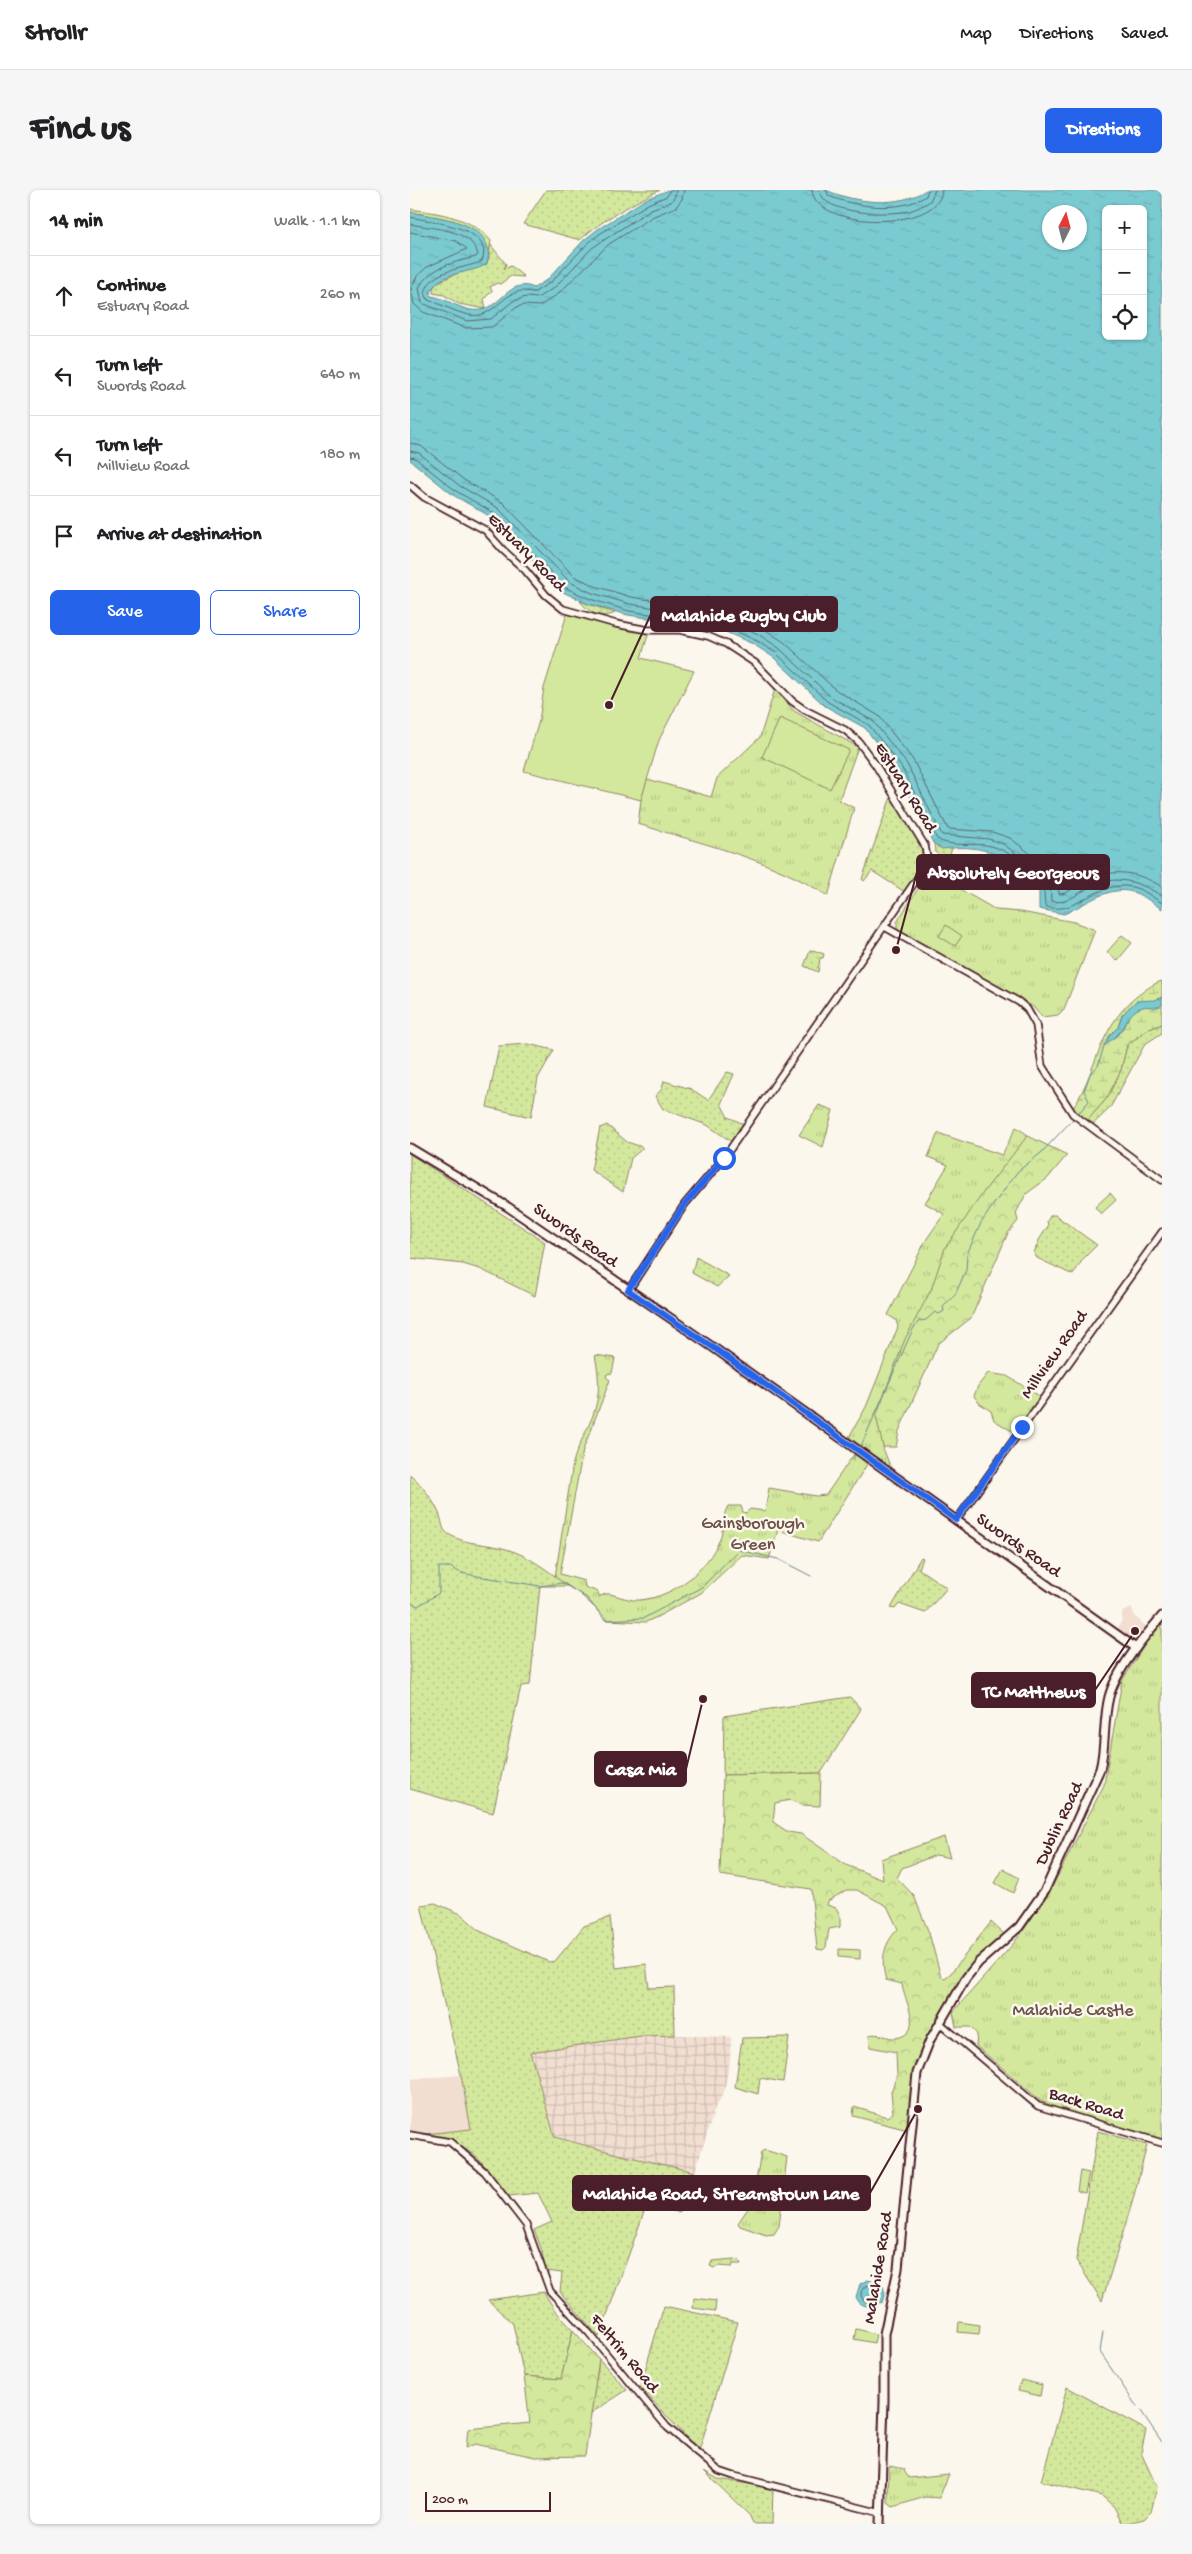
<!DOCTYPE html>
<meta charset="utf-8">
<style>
:root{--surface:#fff;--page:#f6f6f6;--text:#202124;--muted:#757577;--line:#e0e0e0;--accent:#2563eb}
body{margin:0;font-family:"Gochi Hand",sans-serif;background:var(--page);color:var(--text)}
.controls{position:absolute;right:15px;top:15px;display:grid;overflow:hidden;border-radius:8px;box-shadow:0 1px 4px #0004}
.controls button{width:45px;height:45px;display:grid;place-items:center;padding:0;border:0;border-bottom:1px solid var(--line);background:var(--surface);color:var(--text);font:25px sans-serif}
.compass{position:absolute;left:632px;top:15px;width:45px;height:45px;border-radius:50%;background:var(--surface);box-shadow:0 1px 4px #0004;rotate:6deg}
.scale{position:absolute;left:15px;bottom:12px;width:126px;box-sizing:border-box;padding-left:5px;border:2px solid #4a1f2b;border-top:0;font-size:14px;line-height:18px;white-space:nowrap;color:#4a1f2b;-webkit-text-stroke:4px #fbf7ec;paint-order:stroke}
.stop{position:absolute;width:15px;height:15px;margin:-11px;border:4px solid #2563eb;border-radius:50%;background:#fff}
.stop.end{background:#2563eb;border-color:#fff;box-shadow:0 1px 5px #0008}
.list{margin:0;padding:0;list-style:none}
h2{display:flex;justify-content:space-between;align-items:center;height:65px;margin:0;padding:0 20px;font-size:21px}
h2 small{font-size:16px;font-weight:400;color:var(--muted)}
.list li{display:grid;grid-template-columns:32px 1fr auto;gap:15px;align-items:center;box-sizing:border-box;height:80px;padding:0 20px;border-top:1px solid var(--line)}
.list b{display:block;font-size:19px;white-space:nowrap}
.list p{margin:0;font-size:16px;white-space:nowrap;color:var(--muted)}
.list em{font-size:16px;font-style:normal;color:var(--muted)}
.actions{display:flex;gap:10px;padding:15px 20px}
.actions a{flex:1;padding:11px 0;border:1px solid var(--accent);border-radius:8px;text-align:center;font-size:18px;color:var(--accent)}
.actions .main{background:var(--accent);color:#fff}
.icon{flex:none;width:28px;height:28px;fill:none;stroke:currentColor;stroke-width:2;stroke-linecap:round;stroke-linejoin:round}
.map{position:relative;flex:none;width:752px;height:2334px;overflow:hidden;border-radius:8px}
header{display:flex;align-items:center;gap:30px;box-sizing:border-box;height:70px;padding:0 25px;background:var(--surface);border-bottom:1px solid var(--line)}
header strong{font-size:24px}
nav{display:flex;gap:28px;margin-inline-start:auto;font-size:18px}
.intro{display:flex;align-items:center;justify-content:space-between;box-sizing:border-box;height:120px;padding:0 30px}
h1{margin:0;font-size:35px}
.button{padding:12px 22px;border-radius:8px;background:var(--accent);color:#fff;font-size:18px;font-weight:700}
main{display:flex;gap:30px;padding:0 30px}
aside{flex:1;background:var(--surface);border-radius:8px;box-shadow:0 1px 4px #0004}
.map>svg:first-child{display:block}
</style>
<header>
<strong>Strollr</strong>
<nav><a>Map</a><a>Directions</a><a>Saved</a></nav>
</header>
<div class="intro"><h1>Find us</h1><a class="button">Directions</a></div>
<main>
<aside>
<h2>14 min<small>Walk · 1.1 km</small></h2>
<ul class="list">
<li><svg class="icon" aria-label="ahead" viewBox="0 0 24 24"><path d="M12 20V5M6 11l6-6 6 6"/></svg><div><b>Continue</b><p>Estuary Road</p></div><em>260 m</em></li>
<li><svg class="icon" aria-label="left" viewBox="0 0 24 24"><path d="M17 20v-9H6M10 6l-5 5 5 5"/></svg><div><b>Turn left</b><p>Swords Road</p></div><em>640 m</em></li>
<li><svg class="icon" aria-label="left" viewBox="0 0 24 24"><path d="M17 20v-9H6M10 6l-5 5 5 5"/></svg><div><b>Turn left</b><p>Millview Road</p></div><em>180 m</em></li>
<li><svg class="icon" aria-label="arrive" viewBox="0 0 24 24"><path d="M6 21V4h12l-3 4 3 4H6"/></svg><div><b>Arrive at destination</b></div></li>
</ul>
<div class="actions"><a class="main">Save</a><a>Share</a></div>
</aside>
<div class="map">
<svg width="752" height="2334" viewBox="0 0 752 2334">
<defs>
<pattern id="industrial-grid" width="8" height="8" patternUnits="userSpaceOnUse" patternTransform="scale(1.25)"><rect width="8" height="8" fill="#f1ded1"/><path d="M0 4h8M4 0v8" fill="none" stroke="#d0beb4"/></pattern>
<pattern id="grass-dots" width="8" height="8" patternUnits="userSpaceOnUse" patternTransform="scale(1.25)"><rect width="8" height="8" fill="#d3e89d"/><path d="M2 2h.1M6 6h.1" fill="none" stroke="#b7c787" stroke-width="1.8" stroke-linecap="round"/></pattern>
<pattern id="forest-crowns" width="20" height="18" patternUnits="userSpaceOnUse" patternTransform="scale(1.25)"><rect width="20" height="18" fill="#d3e89d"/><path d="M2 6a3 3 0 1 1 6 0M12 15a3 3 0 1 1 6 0" fill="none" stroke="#b7c787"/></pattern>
<pattern id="wetland-marsh" width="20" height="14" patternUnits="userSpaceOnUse" patternTransform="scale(1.25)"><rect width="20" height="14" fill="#d3e89d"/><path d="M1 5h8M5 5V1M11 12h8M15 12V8" fill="none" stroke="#b7c787"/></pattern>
<pattern id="park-tufts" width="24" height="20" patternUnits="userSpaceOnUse" patternTransform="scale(1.25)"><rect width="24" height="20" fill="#d3e89d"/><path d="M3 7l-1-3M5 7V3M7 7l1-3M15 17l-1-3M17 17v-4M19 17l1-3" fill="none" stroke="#b7c787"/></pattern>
<pattern id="water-ripples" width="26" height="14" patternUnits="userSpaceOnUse" patternTransform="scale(1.25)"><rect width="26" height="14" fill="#7acbd1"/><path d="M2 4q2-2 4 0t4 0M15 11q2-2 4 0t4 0" fill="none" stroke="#6baeb4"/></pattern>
</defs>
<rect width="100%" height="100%" fill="#fbf7ec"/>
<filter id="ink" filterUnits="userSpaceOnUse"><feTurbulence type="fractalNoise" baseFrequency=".02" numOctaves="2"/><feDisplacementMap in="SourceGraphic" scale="10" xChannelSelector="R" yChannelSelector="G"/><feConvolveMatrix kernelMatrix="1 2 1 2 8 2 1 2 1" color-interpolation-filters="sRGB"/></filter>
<g filter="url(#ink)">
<g fill="#f1ded1">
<path d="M722,1418L725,1427L737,1437L729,1448L719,1449L706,1442L712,1430V1422Z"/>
<path d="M51,1885L61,1939L15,1944L0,1942V1889Z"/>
</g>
<path fill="url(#industrial-grid)" d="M265,1845L321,1847L320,1871L314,1902L305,1918L285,1982L207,1964L145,1946L120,1861L231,1846Z"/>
<g fill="url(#grass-dots)" stroke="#8e8464">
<path d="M136,0H250C224,13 191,30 170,50L113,34Z"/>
<path d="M80,54L96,74L94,79L101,76L114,87L101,86L90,94L87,93L80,97L82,101L74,109L76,119L49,114L34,105L23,103V98L28,92L79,69Z"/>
<path d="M482,604L513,659L512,676L495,702L462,681L454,691L452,689Z"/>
<path d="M524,653L543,655L538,671L525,662Z"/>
<path d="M403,760L414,764L413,768H410L408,782L394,776L400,761Z"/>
<path d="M752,834V843L735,854L700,918L679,938L675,933L697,908L711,880L717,855L737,840Z"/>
<path d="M118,854L144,860L128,888L121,927L77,917L89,856Z"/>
<path d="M317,882L324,884L311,914L318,927L334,934L322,952L297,935L253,919L245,906L252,899L254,891L281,899L298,910Z"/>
<path d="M197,935L217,952L232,957V959L221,968L213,1002L181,980L190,938Z"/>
<path d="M0,964L135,1052L125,1106L70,1079L53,1074L0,1068Z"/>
<path d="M641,1025H645L687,1055L673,1069L663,1085L627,1068L624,1063L629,1050L638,1036L637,1031Z"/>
<path d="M286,1067L319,1086L307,1097L282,1083Z"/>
<path d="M0,1284C11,1294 27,1314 31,1329C33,1336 32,1340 40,1345C56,1355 78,1353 96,1359C119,1365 139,1382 159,1396H130L120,1495L111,1496L83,1623L0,1599Z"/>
<path d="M511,1367L513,1368L509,1379L537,1398L515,1423L489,1414L485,1419L481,1418Z"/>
<path d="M440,1507L451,1519L411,1583L313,1585L314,1526Z"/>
<path d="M25,1713L51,1724L70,1741L139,1772L145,1771L174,1736L200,1727L206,1778L236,1774L239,1798L264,1797L265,1845L231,1846L120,1862L145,1947L207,1964L285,1982L269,2013V2023L237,2014L189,2147L150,2102L152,2083L136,2081L131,2058L124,2040L142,2032L128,2003L99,2006C70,1969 62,1955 15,1944L61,1939L51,1885L11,1715Z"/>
<path d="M379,1847L373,1892L350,1888L348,1904L325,1897L332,1848Z"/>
<path d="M688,1941L737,1955L722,2013L692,2111L666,2070Z"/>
<path d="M324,2069L329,2070L331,2074H323L322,2077L308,2076L304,2078L300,2076L302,2071Z"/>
<path d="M134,2102L144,2119L163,2140L151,2189L114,2186L103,2134L78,2110Z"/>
<path d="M254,2116L328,2132L289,2261L230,2197Z"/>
<path d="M189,2169L217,2200L181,2223Z"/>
<path d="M657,2197L736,2240L731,2263L747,2297L741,2322L734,2329L713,2334L704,2317L692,2306L631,2291Z"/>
<path d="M294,2281L308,2289L363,2298L362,2334H343L340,2326Z"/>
</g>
<g fill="url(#forest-crowns)" stroke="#8e8464">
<path d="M170,411L205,423C191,430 178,422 170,411Z"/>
<path d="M614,944L657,965L638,988L616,1004L606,1023L608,1031L598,1043L561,1128L528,1154L489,1241L486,1257H472L453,1232L537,1039Z"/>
<path d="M411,1583L410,1616L392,1615L380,1610L365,1613L363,1632L378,1642L391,1644L436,1675L473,1690L471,1669L534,1647L540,1668L526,1665L492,1678L487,1688L504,1706L519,1743L531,1787L535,1788L541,1783L581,1732L596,1746L566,1771L516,1847L503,1882L498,1940L443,1926L444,1917L477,1927L483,1923L481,1902L487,1885L486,1862L460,1857L459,1845C469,1842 477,1849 486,1848C516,1843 493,1809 492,1794L476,1790C470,1770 474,1753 488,1739L477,1716L447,1700H436L418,1711L417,1715L426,1718L430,1725V1737L419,1739L416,1757L413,1760L407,1759L401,1699L310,1685L313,1585Z"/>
<path d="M163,2140L189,2169L175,2266L125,2267L65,2254L56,2258L58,2239L120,2233L114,2186L151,2189Z"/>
</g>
<g fill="url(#wetland-marsh)" stroke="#8e8464">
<path d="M0,19C29,23 62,27 81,51L79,63C68,28 31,29 0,22Z"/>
<path d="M752,791V834L737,840L717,855L711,880L697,908L675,933L661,921C687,883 687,839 726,807C734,801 742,794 752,791Z"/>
</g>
<g fill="url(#park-tufts)" stroke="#8e8464">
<path d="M365,499L384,521L448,557L429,610L444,618L418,706C361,669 293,654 228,634L231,610L237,589L301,607L307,588L350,547Z"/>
<path d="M524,673L553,701L586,720L611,722L664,732L685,740L654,819L648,825L632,827L622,816L490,744L487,739V732Z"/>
<path d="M409,915L423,920L413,957L389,945Z"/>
<path d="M606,937L618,945L575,1000L535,1058L521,1100L495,1149L466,1226L474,1261L481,1278L439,1247L456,1217L488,1137L486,1130L478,1125L516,1050L534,1024L515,1013L538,975L518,967L528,943L592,965Z"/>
<path d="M185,1165L205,1168L202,1183L197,1184L196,1187L200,1190L173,1260L150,1384L174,1391L175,1397L188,1402L189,1406C194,1406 194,1403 199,1404C210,1406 219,1411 230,1410C264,1407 297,1380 310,1349C314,1339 312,1325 318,1316H331L333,1322L336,1323L340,1319L355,1321L359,1298L406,1306L416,1305L444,1264L457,1274L456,1276L408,1352L368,1340L359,1369L332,1365L291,1403L247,1427L236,1432L198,1430L170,1404L145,1387L163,1273C168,1252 183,1233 187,1211C190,1195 188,1181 185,1165Z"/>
<path d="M578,1183L597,1186L631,1207L605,1243L584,1230L581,1221L569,1213L564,1206L568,1196Z"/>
<path d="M752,1434V1949L644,1917L631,1911L566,1856L567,1844L560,1837H546L543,1822L604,1753L638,1705L694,1595L712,1491L737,1451Z"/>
<path d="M355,1960L377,1967L369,2036L364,2044L356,2045L330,2036L328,2033L341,2014L347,2015L348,2010L344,2003L351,1962Z"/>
<path d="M479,2276L495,2279L494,2281L499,2288L539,2284L529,2308L515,2307L483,2317L478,2313Z"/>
</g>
<g fill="#d3e89d" stroke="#8e8464">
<path d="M157,424L208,438L239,442L231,468L284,481L249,550L231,610L114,581L129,531L134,498Z"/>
<path d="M370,528L439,560L420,599L352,567Z"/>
<path d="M536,735L552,746L545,756L529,746Z"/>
<path d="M712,745L722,753L707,771L697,762Z"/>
<path d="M700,1003L706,1010L691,1024L685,1017Z"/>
<path d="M593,1679L609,1688L603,1703L585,1693Z"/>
<path d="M429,1759L450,1760V1769L429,1767Z"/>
<path d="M670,1981L679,1983L675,2003L667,2001Z"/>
<path d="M284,2108L306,2111L305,2121L283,2118Z"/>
<path d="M549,2132L570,2135L569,2144L548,2142Z"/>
<path d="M446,2139L466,2144L464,2153L444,2149Z"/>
<path d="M611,2190L632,2195L630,2206L608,2201Z"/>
</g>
<g fill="url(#water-ripples)" stroke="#67868f" fill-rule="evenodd">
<path d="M259,0H416C445,13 489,18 516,0H752V719C744,714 737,708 728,704C702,692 677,714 654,724L629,719V693C594,667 579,653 532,659L523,653L487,580L455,538L415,516L363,467L343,454L309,439L218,425L178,414L153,402L81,327L43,305L0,270V22C29,28 88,31 77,74C59,85 31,80 20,102L21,106C39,108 58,127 77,118C93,111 103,88 124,98L138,89L174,50L188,39L236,9ZM696,19H733V146H696ZM640,22H670V52H640Z"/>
<path d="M752,807V815C745,820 740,815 733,817C718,821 717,835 709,843C705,848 699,851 694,856L700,845L708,837L712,825L726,811L745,810Z"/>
<path d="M457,2090L472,2093L475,2103L472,2112L460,2117L450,2114L446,2107L450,2094Z"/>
</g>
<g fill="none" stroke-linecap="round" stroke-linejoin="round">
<g stroke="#5d646d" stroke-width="1">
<path d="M402,0C404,40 531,42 532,0"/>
<path d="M410,0C411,26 481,25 499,21C507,19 514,15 520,11L525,0"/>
<path d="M416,0L419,6C445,17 491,23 516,6L518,0"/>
<path d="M0,27C21,32 85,37 72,71C54,80 21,78 15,103L18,110C32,114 44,122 59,125C81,129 88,109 107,102C114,100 118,102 125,102L141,92L177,54L191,43L238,14L257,6L260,0"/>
<path d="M0,34C23,39 60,38 68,64L66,67C45,72 19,77 9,98L12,113L57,131L81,129L103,111L116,107L127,108L144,98L182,58L241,19L261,12L265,6L266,0"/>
<path d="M0,42L46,51L57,59L17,77L7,86L1,100L4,114L13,122L56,138L82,137L107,117L114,115L130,116L148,104L199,54L244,26L266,17L272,9L274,0"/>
<path d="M0,253L11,256L54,290L92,312L164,386L185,396L221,407L314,421L351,437L374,452L426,500L469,526L503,570L538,639L582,642L600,648L643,681L648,690L649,704C657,704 663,698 670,694C698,677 726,680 752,697"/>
<path d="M0,261L9,263L50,296L88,318L160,392L182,403L220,414L312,428L348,444L369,458L421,507L463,531L497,574L532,645L579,649L593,654L638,686L640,692L641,711C655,714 661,708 673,701C701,683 725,689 752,706"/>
<path d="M0,267L5,268L46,301L84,323L156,398L180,409L219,421L310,434L345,450L366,463L418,512L459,535L492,578L527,649C540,658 565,652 581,656C599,660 618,678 633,690L635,716C666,729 689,684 729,699C737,702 745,709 752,713"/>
<circle cx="460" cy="2104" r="9"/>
</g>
<g stroke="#67868f" stroke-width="1">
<path d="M667,925L679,911L674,901L680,884L688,876L694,856"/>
<path d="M451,1256L503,1139L509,1131L516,1130L525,1122L529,1124L534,1121L533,1116L545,1105L556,1080L557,1064L571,1033L586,1011L608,981L631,963L664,928"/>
<path d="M443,1269L445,1265"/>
<path d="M328,1360L368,1369L401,1386"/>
<path d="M0,1413L8,1416L29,1403V1377H40L51,1383L67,1386L130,1396L152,1393L177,1408L195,1430L234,1428L292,1397L329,1359"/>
<path d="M693,2142L690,2162L727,2217"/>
<path d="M731,2221L752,2252"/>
</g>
<defs>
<g id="minor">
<path d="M0,295L14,307L75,340L93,360L115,380L136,405L153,419L206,434L238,440H270L298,446L316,454L345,473L382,511L395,520L435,540L448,551L465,574L515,656L517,668L511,683L314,968L275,1014L218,1101"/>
<path d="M475,737L609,812L617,819L626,835L632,876L663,924L752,990"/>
<path d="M546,1331L752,1042"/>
<path d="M530,1833L628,1916L752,1953"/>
<path d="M0,1945L40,1952L75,1982L116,2035L140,2101L179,2143L257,2237L309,2281L324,2286L471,2323"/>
</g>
<g id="major">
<path d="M0,958L98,1017L304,1158L726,1458"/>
<path d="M470,2334L474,2211V2144L488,2079L507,1883L520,1850L556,1788L569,1772L609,1737L635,1700L690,1579C696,1556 693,1530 699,1507C706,1480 734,1447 752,1426"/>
</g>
</defs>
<use href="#minor" stroke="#4a1f2b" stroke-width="9"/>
<use href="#major" stroke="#4a1f2b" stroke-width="11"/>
<use href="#minor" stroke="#fbf7ec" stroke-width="5.5"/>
<use href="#major" stroke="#fbf7ec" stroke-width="7"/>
</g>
</g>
<g fill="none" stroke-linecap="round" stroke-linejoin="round" filter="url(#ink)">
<path stroke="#2563eb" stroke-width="6" d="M314,968L275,1014L218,1100L304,1158L546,1330L612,1237"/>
</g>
<g text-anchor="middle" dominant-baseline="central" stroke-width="5" stroke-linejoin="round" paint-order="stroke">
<g font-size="18" fill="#4a1f2b" stroke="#fbf7ec">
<text transform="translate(116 363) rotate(45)">Estuary Road</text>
<text transform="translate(495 598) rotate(58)">Estuary Road</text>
<text transform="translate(165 1046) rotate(35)">Swords Road</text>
<text transform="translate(645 1165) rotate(-55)">Millview Road</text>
<text transform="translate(608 1356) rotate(35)">Swords Road</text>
<text transform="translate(650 1634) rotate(-65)">Dublin Road</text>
<text transform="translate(676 1915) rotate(17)">Back Road</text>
<text transform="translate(469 2078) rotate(-81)">Malahide Road</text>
<text transform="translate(214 2164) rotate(50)">Feltrim Road</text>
</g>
<g font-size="18" fill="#6c5148" stroke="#fbf7ec">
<text x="343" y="1334">Gainsborough<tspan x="343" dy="21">Green</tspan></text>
<text x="663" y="1821">Malahide Castle</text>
</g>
</g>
<path fill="none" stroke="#4a1f2b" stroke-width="2" d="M199 515L241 424M486 760L507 682M725 1441L685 1500M293 1509L276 1579M508 1919L460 2003"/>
<g fill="#4a1f2b" stroke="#fbf7ec" stroke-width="2">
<circle cx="199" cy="515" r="5"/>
<circle cx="486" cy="760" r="5"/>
<circle cx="725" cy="1441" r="5"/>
<circle cx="293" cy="1509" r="5"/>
<circle cx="508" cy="1919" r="5"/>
</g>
<g fill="#4a1f2b" stroke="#4a1f2b" stroke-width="2">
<rect x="241" y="407" width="186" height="34" rx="5"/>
<rect x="507" y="665" width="192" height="34" rx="5"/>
<rect x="562" y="1483" width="123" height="34" rx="5"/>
<rect x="185" y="1562" width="91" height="34" rx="5"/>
<rect x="163" y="1986" width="297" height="34" rx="5"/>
</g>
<g font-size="19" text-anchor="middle" font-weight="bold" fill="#fff">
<text x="334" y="431">Malahide Rugby Club</text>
<text x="603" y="688">Absolutely Georgeous</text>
<text x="624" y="1507">TC Matthews</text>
<text x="231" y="1585">Casa Mia</text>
<text x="311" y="2009">Malahide Road, Streamstown Lane</text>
</g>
</svg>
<div class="controls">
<button>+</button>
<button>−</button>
<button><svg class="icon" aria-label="locate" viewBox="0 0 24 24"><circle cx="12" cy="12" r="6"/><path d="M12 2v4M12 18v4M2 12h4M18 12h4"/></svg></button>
</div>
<svg class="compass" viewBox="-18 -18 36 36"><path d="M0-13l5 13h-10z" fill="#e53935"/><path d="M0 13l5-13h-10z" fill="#757577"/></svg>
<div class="scale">200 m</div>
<div class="stop" style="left:314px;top:968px"></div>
<div class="stop end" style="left:612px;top:1237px"></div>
</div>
</main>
